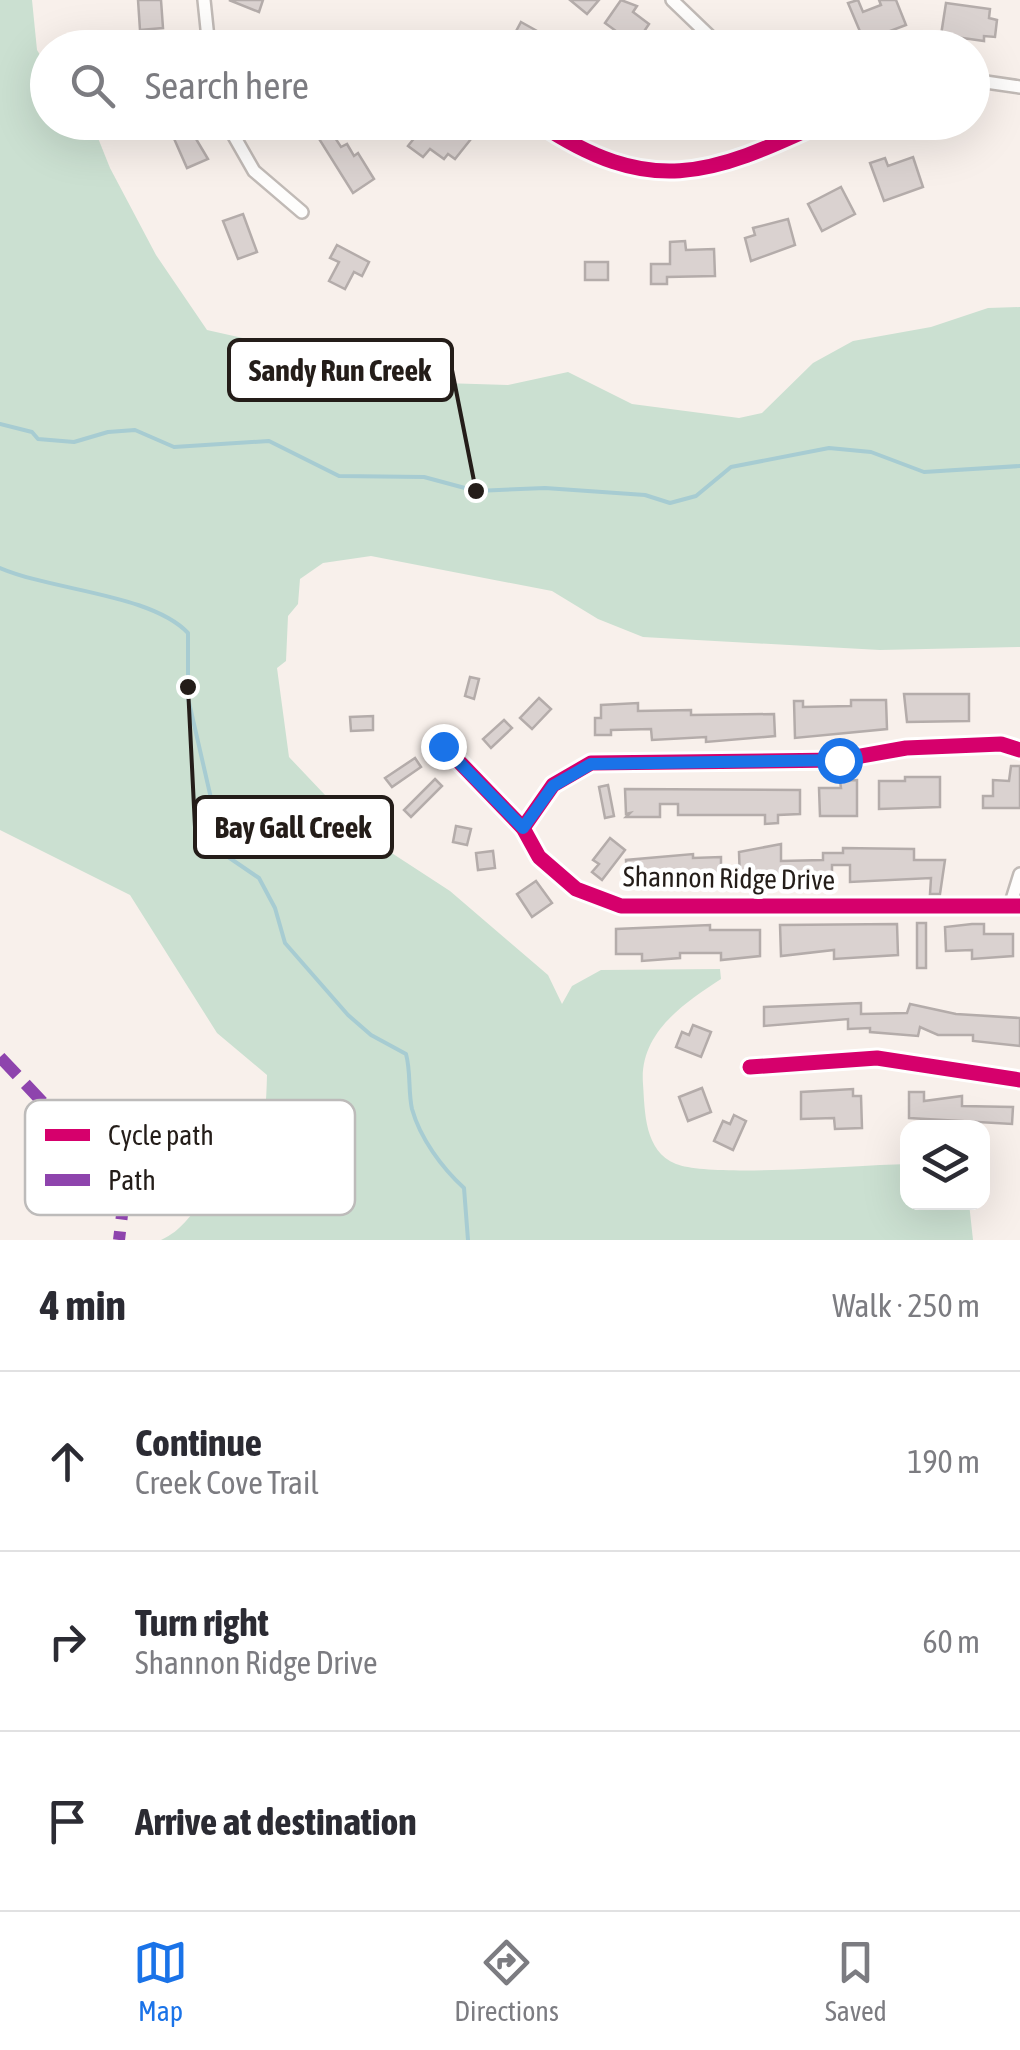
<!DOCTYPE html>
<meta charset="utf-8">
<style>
:root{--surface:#fff;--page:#f2f2f3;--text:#2b2b33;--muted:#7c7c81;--line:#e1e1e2;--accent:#1a73e8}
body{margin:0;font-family:"Asap Condensed",sans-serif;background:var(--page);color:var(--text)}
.controls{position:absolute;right:30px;bottom:30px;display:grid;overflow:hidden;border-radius:20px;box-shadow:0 10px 40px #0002}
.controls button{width:90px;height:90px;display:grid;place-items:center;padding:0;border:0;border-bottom:2px solid var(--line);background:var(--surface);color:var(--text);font:50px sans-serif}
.stop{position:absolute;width:30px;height:30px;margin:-22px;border:8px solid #1a73e8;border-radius:50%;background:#fff}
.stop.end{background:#1a73e8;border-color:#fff;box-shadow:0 2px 10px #0008}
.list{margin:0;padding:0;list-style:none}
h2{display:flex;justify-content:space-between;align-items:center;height:130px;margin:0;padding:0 40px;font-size:42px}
h2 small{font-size:32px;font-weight:400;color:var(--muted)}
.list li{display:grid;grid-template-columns:65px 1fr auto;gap:30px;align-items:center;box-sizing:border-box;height:180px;padding:0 40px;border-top:2px solid var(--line)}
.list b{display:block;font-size:38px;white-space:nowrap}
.list p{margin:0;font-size:32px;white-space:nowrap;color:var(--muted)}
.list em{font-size:32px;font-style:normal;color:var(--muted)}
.icon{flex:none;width:55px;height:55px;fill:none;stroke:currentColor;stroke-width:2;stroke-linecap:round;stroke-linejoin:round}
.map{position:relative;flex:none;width:1020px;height:1240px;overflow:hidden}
.search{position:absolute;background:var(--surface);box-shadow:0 10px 40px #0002;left:30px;right:30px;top:30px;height:110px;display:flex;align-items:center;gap:25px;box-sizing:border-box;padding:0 35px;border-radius:55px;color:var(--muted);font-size:38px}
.sheet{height:670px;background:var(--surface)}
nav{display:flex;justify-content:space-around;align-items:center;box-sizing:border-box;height:140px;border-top:2px solid var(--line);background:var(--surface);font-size:28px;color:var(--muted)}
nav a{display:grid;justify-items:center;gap:5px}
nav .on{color:var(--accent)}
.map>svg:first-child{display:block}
</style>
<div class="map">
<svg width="1020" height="1240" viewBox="0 0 1020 1240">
<rect width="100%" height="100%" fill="#f8f0eb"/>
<path fill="#cbe0d1" d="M0,0H32L37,50L47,66L48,122L92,123L110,168L156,255L207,330L443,383L508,385L568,372L632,404L739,418L762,413L813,363L853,341L931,327L988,308L1020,307V647L880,650L643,637L598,619L552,591L371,556L323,563L300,579L298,604L288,616L286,661L277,668L289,757L361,833L450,891L548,975L562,1004L572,986L601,970L720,969L721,979C684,1003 639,1033 643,1084C645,1112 644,1151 676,1164C713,1178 859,1165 907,1164L908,1202L969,1203L973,1240H161C183,1230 189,1215 206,1199C215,1190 229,1186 238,1177C265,1150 266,1111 267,1075L217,1033L130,895L0,830Z"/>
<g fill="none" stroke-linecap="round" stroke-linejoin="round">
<g stroke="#a7ccd2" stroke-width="4">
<path d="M0,424L32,432L38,439L74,442L108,432L135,430L174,447L269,441L339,476L424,477L476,491L545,488L645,495L670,503L696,496L731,467L829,448L871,452L924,472L1020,466"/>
<path d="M0,568C54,591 151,594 188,633V698L213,807L208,836L212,846L259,878L275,908L285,943L348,1015L371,1035L406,1054C411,1072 408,1091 412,1109C420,1138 442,1168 464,1188L468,1240"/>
</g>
</g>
<g fill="#dad2d0" stroke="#b4acaa" stroke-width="2.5">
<path d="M138,0H161L163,28L140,30Z"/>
<path d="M229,0H263L259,12Z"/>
<path d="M570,0H599L587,14Z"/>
<path d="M621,0L637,6L633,12L649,24L635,45L605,23Z"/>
<path d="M858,0L863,12L881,5L879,0H896L906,25L864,41L848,3Z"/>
<path d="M946,3L990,9L989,18L997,20L995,37L984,36V41L941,35Z"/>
<path d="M521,22L546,36L540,48H507Z"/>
<path d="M367,35L401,45V48H363Z"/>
<path d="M175,122H186L208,159L187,168L168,125Z"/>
<path d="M427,122H450L471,139L455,159L448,154L444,159L430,149L423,157L408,146Z"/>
<path d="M677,122H710L711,127L679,134Z"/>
<path d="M328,127L341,147L347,144L354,156L358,153L374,179L353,193L316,134Z"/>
<path d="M913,157L923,187L884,201L870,163L885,158L888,166Z"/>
<path d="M841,187L855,214L822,231L808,204Z"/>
<path d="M243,214L257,252L238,259L223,221Z"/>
<path d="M788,219L795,245L751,261L745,238L755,235L753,228Z"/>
<path d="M685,241L686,250L714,249L715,276L667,277V284H651V264H670V242Z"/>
<path d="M337,245L369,262L362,276L354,272L345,289L329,281L339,262L330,258Z"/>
<rect x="585" y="262" width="23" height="18"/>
<path d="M470,677L479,679L474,699L465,696Z"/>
<path d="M904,694H969V721L907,722Z"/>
<path d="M539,698L551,709L532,729L520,718Z"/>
<path d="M851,700H886L887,729L795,738L794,701H803V707L851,706Z"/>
<path d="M638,703V711L691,710V715L774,714L775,736L706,742V737L652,740L651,729L611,730V735H595V718H601V705Z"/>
<path d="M373,716V730L351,731L350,717Z"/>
<path d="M504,720L512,728L491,748L483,739Z"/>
<path d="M415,758L421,767L392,787L385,778Z"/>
<path d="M1011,766H1020V808H983V796H993V780L1009,781Z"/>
<path d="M905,777H940V807L879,809V781H905Z"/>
<path d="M435,779L442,786L411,817L404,810Z"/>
<path d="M857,780V816H820L819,788H841L840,781Z"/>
<path d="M608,785L614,816L605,818L599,787Z"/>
<path d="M625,789L800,790V814L778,815V823L765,824V815H678V804H660V817H626L630,813L626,814Z"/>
<path d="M456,826L471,829L467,845L453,842Z"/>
<path d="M610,838L625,850L602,880L592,872L599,864L593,860Z"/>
<path d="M781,844V861L823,860V853H843V848L914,849V860H945L940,894H930L931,878L850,882V865H832V884L740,882L739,852Z"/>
<path d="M493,851L495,868L478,870L476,853Z"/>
<path d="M693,854V858L721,857V883H627L626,860Z"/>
<path d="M536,881L552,903L532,917L517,894Z"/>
<rect x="917" y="923" width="9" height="45"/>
<path d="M897,924L898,955L834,959V950L781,956L780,925Z"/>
<path d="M972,924H984V934H1013V956L972,959V950L946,951L945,927Z"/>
<path d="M710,925V930H760V956L721,960V953H680V958L642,961V954H616V929Z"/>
<path d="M861,1003V1014L907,1013L910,1004L956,1014L1020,1018V1046L973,1041V1035H938L920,1027L918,1036L870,1032V1028L848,1029V1019L764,1026V1007Z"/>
<path d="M693,1025L711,1032L701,1057L676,1047L682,1032L689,1035Z"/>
<path d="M702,1088L711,1112L688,1121L679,1097Z"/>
<path d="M853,1089V1096H861L862,1128L835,1129L834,1118L801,1119V1092Z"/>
<path d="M909,1092H924V1101L962,1096V1106L1013,1107L1012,1124L909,1118Z"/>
<path d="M734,1115L746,1121L733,1150L714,1141L723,1121L730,1124Z"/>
</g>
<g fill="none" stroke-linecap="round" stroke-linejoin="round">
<defs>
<g id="minor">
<path d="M204,0L209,48"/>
<path d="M672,0L722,48"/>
<path d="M972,80L1020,87"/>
<path d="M226,122L254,171L302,212"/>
<path d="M537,122C650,198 709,176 824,122"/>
<path d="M760,122L770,147"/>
<path d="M443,745L523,828L539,857L576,889L621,906H1020"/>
<path d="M523,828L553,785L591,763L839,760L906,748L1001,744L1020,750"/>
<path d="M1010,906L1020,874"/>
<path d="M750,1067L877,1058L1020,1080"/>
</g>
</defs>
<use href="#minor" stroke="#c1bab6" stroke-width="16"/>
<use href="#minor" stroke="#fefdfc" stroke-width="11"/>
<path stroke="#8e44ad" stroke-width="12" stroke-dasharray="25 12" stroke-linecap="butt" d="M0,1057L111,1175L124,1198L119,1240"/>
<defs>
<g id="cycleway">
<path d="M537,122C650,198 709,176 824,122"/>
<path d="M443,745L523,828L539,857L576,889L621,906H1020"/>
<path d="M523,828L553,785L591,763L839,760L906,748L1001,744L1020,750"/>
<path d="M750,1067L877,1058L1020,1080"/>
</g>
</defs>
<use href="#cycleway" stroke="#fff" stroke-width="21"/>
<use href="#cycleway" stroke="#d6006c" stroke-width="15"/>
</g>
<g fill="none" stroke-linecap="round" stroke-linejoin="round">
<path stroke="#1a73e8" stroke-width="12" d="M443,746L523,828L553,786L591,764L839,760"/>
</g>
<g text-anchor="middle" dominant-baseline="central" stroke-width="9" stroke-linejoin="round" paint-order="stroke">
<g font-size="28" fill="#241d19" stroke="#fff">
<text transform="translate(729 878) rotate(1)">Shannon Ridge Drive</text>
</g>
</g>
<rect x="25" y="1100" width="330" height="115" rx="15" fill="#fff" stroke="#bdbbba" stroke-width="2.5"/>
<rect x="45" y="1129" width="45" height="12" fill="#d6006c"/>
<rect x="45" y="1174" width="45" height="12" fill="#8e44ad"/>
<g font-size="28" fill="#241d19">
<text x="108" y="1145">Cycle path</text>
<text x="108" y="1190">Path</text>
</g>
<path fill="none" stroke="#241d19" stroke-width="4" d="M476 491L452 370M188 687L195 827"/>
<g fill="#241d19" stroke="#fff" stroke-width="4">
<circle cx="476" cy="491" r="10"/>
<circle cx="188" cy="687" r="10"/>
</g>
<g fill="#fff" stroke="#241d19" stroke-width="4">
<rect x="229" y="340" width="223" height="60" rx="10"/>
<rect x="195" y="797" width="197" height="60" rx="10"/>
</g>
<g font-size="30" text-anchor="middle" font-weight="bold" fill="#241d19">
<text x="340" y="381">Sandy Run Creek</text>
<text x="293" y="838">Bay Gall Creek</text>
</g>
</svg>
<div class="controls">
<button><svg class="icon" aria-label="layers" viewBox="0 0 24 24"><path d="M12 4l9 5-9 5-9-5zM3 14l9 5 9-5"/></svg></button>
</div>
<div class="stop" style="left:839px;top:760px"></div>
<div class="stop end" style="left:443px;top:746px"></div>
<div class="search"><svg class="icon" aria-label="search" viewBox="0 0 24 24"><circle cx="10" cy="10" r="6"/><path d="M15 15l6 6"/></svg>Search here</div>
</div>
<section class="sheet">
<h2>4 min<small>Walk · 250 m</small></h2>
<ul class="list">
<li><svg class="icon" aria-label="ahead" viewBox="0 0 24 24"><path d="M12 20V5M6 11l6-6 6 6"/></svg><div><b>Continue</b><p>Creek Cove Trail</p></div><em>190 m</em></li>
<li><svg class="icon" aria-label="right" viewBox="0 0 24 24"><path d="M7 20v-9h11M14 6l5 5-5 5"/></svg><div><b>Turn right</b><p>Shannon Ridge Drive</p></div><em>60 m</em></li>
<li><svg class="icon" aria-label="arrive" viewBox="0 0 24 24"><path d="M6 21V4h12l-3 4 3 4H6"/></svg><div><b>Arrive at destination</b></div></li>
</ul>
</section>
<nav>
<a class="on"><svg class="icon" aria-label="map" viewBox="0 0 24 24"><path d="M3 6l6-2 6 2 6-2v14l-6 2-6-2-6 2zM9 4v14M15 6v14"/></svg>Map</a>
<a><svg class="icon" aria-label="directions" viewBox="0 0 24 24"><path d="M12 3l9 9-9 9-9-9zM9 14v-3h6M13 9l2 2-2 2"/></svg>Directions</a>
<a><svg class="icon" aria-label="saved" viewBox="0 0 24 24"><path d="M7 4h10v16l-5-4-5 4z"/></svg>Saved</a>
</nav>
